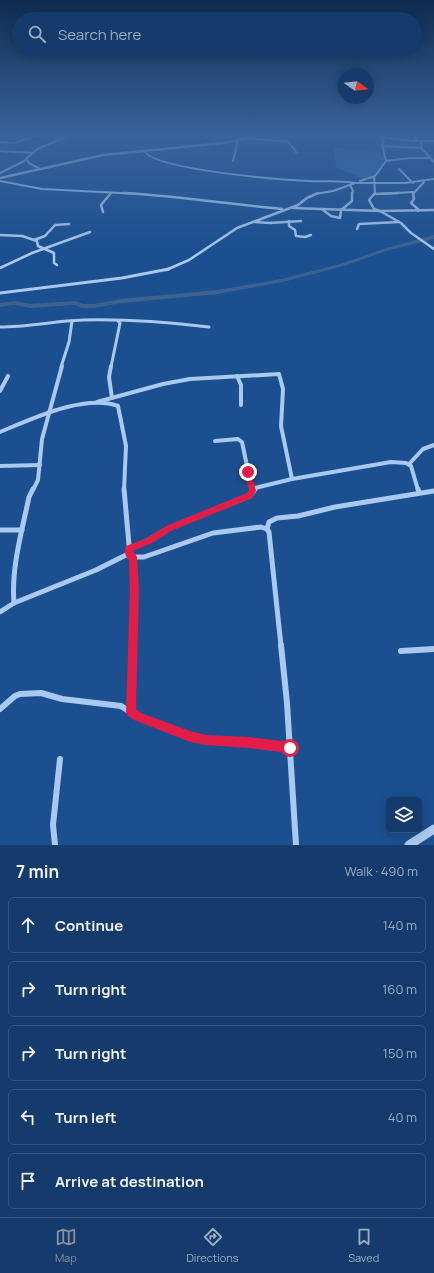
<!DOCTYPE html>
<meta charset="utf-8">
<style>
:root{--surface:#143b6b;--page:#214673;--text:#f1f3f6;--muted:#9dadc1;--line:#33557e;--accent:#8c9099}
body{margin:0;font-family:Manrope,sans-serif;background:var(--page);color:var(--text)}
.controls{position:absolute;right:12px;bottom:12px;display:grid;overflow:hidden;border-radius:6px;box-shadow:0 2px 10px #0003}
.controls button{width:36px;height:36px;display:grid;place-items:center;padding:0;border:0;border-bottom:1px solid var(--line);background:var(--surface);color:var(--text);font:20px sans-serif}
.compass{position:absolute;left:338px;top:68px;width:36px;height:36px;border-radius:50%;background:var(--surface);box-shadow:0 2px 10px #0003;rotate:104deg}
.stop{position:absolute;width:12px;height:12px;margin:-9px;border:3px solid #e11d48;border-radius:50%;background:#fff}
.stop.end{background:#e11d48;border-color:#fff;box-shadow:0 1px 4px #0008}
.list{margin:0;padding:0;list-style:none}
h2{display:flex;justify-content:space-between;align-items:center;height:52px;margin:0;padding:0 16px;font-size:17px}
h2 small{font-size:13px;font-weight:400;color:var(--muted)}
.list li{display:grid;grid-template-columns:26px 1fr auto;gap:12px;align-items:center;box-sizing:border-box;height:56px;margin:0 8px 8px;padding:0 8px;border:1px solid var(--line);border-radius:6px}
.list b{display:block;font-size:15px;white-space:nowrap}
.list em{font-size:13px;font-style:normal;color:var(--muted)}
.icon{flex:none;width:22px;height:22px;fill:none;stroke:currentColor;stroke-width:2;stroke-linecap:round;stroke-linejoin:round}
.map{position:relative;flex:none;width:434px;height:845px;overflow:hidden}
.search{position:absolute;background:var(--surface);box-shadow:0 2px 10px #0003;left:12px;right:12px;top:12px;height:44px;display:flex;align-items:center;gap:10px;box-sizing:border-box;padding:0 14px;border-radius:22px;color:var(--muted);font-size:15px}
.sheet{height:372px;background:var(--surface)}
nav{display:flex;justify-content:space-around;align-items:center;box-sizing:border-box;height:56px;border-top:1px solid var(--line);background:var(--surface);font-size:11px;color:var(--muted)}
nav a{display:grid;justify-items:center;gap:2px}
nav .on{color:var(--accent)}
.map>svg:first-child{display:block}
</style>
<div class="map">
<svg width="434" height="845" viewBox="0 0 434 845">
<rect width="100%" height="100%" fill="#1b4f8f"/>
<path fill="#2e69ad" d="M334,148L363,149L382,152L385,162L376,174L363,179L336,167Z"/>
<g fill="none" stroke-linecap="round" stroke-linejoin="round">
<path fill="#3c6290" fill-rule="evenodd" d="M434,235V239L390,250L344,266L283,282L218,294L121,303L94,308H82L74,305L30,308L15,305L0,307V303L15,301L30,304L75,301L83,304H94L121,299L218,290L281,279L340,264L386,248Z"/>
<g stroke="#a9c9ee" stroke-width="2">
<path d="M382,137L415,141H434"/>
<path d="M246,138L289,142L296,152"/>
<path d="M417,141L415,137L418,134"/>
<path d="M0,142L15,143L34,136L77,134"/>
<path d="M421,142L422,149L434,162"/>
<path d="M383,146L421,148"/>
<path d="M148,150L145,152C158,170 283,180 309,181C325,182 340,180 355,183L333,191L315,194"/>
<path d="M0,151L33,153"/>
<path d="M233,161L238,140"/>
<path d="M386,161L410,158H430"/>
<path d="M40,169L29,163L26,159L39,148L69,136"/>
<path d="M399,169L413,183"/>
<path d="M0,173L26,160"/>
<path d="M374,177L375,194"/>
<path d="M0,181L42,189L140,194"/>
<path d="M360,181L375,176L386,161L382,145L384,141L379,134"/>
<path d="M355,183H405L434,179"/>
<path d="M350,185L353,191L352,194"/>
<path d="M379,194L414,192"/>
<path d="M413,194L424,182"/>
</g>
<g stroke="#a9c9ee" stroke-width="2.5">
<path d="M124,193C177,196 229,204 282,209"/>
<path d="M375,193L369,200L374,209L380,211L434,210"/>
<path d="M413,193L414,199L411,203L418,209V211"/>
<path d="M375,194L398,193"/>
<path d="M293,208L380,211L401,223L411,233L434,249"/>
<path d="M323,210L331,216L340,218L341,210L352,201V193"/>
<path d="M103,212L101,205L111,193"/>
<path d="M289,221V226L295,230L296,236L305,237L311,235"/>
<path d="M255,222L270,223L301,221"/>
<path d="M357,229L359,224L399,222"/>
<path d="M0,235L22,236L37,241L38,246L54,253V263L57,265"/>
<path d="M34,240L45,236L55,225L69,224"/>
<path d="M0,268L32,253L90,232"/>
<path d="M166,270L189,260L237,228L298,205L307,198L318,193"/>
</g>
<g stroke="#a9c9ee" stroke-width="3">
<path d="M0,293L122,278L169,269"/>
<path d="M0,327C28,327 55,321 83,320C125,319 167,322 209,327"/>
<path d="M61,367L69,342L72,321"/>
<path d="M111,367L120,323L118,321"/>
</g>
<g stroke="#a9c9ee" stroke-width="4">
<path d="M111,366L109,377L112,398"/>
<path d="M237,376L241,385V405"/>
<path d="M0,391L8,376"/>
<path d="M97,402L163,384L190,379L279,374L283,389L281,426L292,479L255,488L254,490"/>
<path d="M0,432C32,419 83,394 118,406L126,446L124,490"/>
<path d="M215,441L238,439L242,442L252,490"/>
<path d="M409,464L423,449L434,445"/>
<path d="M0,466L40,465"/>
<path d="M292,479L391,462L406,463L411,466L418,490"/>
<path d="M33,490L38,480L42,439L62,366"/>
</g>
<g stroke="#a9c9ee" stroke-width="5">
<path d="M124,489L130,556"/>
<path d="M252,489V491"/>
<path d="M418,489L419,492"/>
<path d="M267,529L269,522L277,518L298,516L335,507L434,491"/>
<path d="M0,530H22"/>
<path d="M129,549L149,540L169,528L250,496L255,489"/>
<path d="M14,603C11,568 22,531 29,497L33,489"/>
<path d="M0,612L14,603L96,570L126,555L133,557H144L213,533L261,527L267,529L269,532L281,646"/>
<path d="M133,646V557"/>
</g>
<g stroke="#a9c9ee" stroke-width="6">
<path d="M281,645L287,703L296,845"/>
<path d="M401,651L434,649"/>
<path d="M0,709L15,696L20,694L41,693L62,699L121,706L138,717L190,736L206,740L247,742L290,748"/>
<path d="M131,712L133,645"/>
<path d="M55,845L53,825L60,759"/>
</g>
<path stroke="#a9c9ee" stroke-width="2.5" d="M0,178L103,155L224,143L265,134"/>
<path stroke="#a9c9ee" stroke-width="9" d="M409,845L434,829"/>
</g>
<linearGradient id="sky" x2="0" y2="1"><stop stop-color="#0f2b4f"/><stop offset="0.53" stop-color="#39639b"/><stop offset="1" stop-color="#39639b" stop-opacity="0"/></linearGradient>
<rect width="434" height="252" fill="url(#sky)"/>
<path fill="#e11d48" d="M248,469L251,472L256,491L252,498L171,531L152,543L133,551L137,557L139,589L136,709L141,713L190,731L206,735L248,737L290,742L293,744L295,748L293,751L290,753L248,748L206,745L190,742L134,720L127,715L126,712L130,589L129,560C125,557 124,550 126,546L147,538L166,526L247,493L249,490L244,472Z"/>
</svg>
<div class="controls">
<button><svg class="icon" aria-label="layers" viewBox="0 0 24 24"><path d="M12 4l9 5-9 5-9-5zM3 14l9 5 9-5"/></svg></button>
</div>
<svg class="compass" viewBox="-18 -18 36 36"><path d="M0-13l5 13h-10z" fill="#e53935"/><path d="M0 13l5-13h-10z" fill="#9dadc1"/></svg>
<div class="stop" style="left:290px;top:748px"></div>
<div class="stop end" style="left:248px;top:472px"></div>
<div class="search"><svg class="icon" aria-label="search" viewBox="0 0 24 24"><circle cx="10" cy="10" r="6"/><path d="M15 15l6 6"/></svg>Search here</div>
</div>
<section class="sheet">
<h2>7 min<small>Walk · 490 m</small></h2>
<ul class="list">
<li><svg class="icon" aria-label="ahead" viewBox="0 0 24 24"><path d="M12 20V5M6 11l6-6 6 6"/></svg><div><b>Continue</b></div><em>140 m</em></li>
<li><svg class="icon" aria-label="right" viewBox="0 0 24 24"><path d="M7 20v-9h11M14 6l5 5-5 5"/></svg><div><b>Turn right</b></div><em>160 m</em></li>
<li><svg class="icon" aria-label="right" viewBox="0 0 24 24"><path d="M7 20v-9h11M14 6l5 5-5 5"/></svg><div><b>Turn right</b></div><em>150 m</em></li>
<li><svg class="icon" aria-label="left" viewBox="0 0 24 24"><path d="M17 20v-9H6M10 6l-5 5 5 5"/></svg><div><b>Turn left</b></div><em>40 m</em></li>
<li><svg class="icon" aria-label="arrive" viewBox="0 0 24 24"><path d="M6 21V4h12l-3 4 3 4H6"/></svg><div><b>Arrive at destination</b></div></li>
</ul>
</section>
<nav>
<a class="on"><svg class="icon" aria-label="map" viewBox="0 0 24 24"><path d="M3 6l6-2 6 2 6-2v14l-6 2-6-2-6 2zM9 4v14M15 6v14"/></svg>Map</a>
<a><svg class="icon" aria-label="directions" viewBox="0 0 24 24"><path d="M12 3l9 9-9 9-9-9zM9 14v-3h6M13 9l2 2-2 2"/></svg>Directions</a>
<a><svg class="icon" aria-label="saved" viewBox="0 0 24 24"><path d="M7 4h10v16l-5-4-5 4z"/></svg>Saved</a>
</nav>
